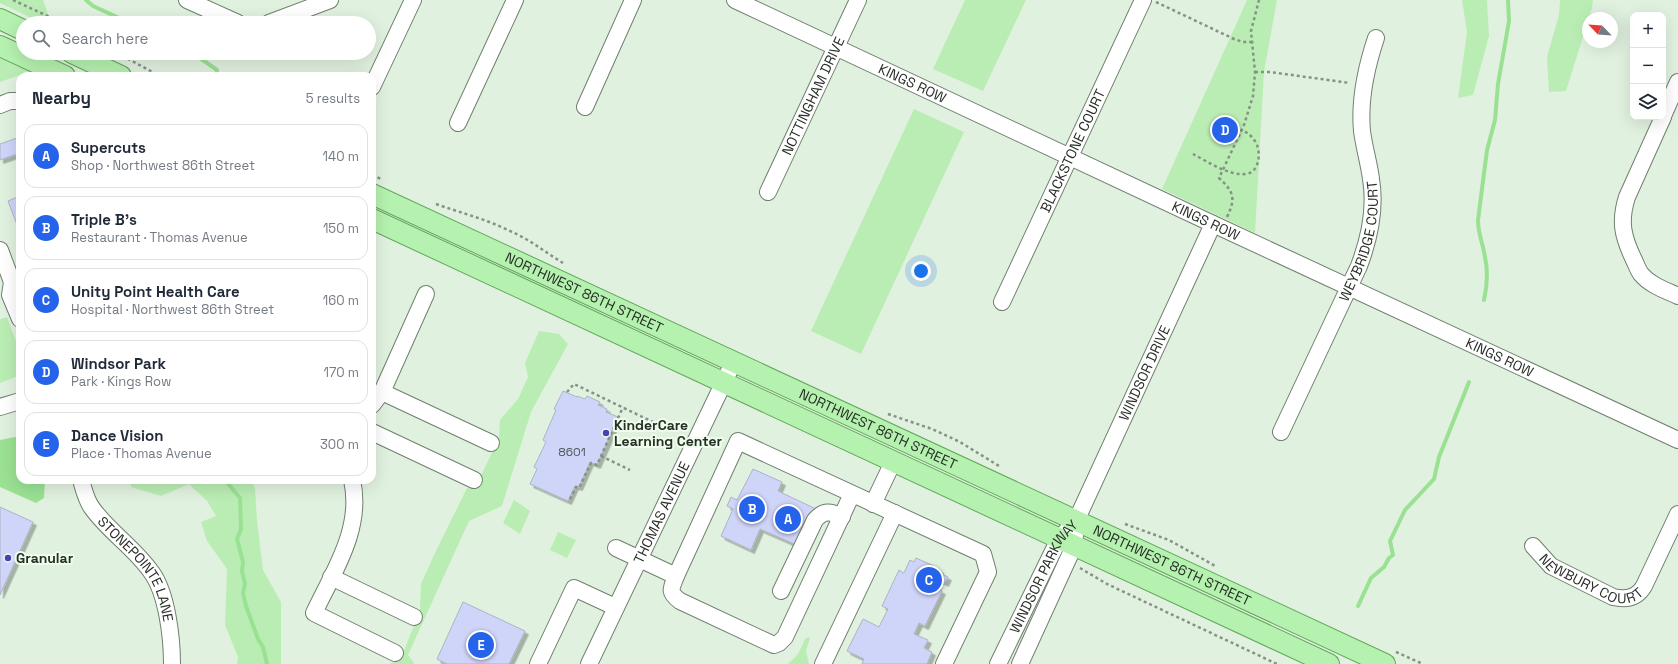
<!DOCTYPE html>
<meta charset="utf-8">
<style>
:root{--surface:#fff;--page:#f2f2f3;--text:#1f2937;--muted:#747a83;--line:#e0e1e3;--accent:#2563eb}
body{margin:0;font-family:"Space Grotesk",sans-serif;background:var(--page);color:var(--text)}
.controls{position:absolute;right:12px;top:12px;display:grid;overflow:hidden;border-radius:8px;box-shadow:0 4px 16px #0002}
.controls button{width:36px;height:36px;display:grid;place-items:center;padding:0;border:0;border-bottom:1px solid var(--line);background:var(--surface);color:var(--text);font:20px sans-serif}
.compass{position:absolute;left:1582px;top:12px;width:36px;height:36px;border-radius:50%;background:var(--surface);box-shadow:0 4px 16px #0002;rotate:295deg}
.you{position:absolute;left:921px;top:271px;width:14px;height:14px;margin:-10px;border:3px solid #fff;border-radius:50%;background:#1a73e8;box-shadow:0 0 0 6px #1a73e833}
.badge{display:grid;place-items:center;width:26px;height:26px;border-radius:50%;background:var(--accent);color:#fff;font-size:13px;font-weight:700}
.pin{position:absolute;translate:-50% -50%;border:2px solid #fff;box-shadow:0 1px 4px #0006}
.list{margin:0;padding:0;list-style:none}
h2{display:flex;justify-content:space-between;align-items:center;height:52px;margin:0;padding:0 16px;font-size:17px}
h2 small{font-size:13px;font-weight:400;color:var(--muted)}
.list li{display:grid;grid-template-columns:26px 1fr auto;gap:12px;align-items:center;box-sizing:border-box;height:64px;margin:0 8px 8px;padding:0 8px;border:1px solid var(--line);border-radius:12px}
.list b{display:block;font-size:15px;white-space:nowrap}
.list p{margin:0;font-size:13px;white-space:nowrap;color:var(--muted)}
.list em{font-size:13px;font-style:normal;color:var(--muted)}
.icon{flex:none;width:22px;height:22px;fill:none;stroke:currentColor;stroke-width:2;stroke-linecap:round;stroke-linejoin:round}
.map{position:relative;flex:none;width:1678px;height:664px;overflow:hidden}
.search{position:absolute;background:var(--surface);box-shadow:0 4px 16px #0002;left:16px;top:16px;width:360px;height:44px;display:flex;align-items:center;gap:10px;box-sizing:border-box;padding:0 14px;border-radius:22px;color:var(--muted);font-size:15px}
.panel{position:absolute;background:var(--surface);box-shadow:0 4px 16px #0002;left:16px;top:72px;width:360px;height:412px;border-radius:12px}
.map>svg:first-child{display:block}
</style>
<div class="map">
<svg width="1678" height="664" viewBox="0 0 1678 664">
<defs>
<filter id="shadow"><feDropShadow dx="3.5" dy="3.5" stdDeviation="0" flood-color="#0004"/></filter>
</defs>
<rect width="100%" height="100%" fill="#e1f1df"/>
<g fill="#baedb4">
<path d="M0,0H43L51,23H42L0,3Z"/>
<path d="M965,0H1026L983,91L933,69Z"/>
<path d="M1247,0H1277L1264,72L1255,233L1162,189Z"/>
<path d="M1462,0H1487L1489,36L1473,95L1458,98L1467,32Z"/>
<path d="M1560,0H1593L1592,8L1566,91L1549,92L1547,57L1559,15Z"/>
<path d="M0,53L34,70L0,82Z"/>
<path d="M914,109L964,132L861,354L811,331Z"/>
<path d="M7,317L20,352V375L0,383V319Z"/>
<path d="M539,331L559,334L568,344L531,412L502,506L469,521L408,655L414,663L413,664H389L400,660L420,611L421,584L434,555L467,488L477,484L499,438L500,420L518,399L528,377L525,363Z"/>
<path d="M131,480H250L255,488L257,521L263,570L281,602V664H237L238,657L225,625L227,569L207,541L201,522L216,516L207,501L189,484L161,496L131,487Z"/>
<path d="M514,500L530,511L520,534L503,523Z"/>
<path d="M558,532L576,540L567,558L550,550Z"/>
<path d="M808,637L810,638L806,651L809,664H788L798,654L805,639Z"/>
</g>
<path fill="#9ae193" d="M20,436V480H45L44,498L36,503L0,487V440Z"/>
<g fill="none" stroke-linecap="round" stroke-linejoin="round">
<g stroke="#9ae193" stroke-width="4">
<path d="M86,0L93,6L130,23"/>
<path d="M193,53L217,70V76"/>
<path d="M1484,300C1487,287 1488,271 1485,257C1483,243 1478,235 1478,220L1487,150L1495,120L1498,84L1509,21L1508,0"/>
<path d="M225,480L240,498L241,529L237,539L243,562L242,571L245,584L243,593L246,606L258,639L263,647L267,664"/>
<path d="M1358,606L1371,578L1384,567L1389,558L1393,555L1390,541L1405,510L1434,479L1439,457L1469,382"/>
</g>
</g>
<g fill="#cfd4f9" stroke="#afb2c6" filter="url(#shadow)">
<path d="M20,137V153L0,160V144Z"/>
<path d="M20,196V230H19L8,201Z"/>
<path d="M563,391L577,397V396L585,399L587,396L600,402L598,405L607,409L606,412L618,417L597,465L590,462L579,487L575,486L568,501L530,484L537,469L534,467L546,442L543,440L556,410L554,409Z"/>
<path d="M753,469L782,482L778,491L816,509L799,546L760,529L751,550L721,536L733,509L727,506L731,497L737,500Z"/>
<path d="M0,507L33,522L0,595Z"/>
<path d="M916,558L934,566L940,570L939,573L948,577L945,583L939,580L936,588L942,591L925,626L919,623L914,634L928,640L924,648L932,652L927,664H862L864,659L847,651L863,619L879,627L888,609L882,606L899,570L904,573L910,560L914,562Z"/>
<path d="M463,602L525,631L509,664H447L437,659Z"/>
</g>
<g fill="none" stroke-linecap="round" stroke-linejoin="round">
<defs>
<g id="minor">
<path d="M187,0L238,23"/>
<path id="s1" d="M735,0L1213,224L1678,440"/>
<path d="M269,23L330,0"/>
<path d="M372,87L413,0"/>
<path d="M0,105L10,101H20"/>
<path d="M585,107L633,0"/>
<path d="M1663,116L1678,82"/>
<path d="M1663,117L1627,197C1619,222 1623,237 1634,260C1636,264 1638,270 1641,274C1650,285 1665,290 1678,296"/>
<path d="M458,123L515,0"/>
<path id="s2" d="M768,192L858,0"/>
<path d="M0,250L12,282L10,295L20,319"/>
<path id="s3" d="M1002,302L1143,0"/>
<path d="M382,392L491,443"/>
<path d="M372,405L382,392L426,294"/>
<path d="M0,407L20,401"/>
<path d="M372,432L474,480"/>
<path id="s4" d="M1281,432L1359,266C1370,237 1376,209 1371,179C1369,163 1364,147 1362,131C1359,99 1366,68 1376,38"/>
<path id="s5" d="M81,480C84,490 86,500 92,508C109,532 135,548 152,573C167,594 172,638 172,664"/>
<path d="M352,480C363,528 334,571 314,613L395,653"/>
<path d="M852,494L785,637L779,643L774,645L680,601C668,592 671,589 676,576L738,441L983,554L988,572L944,664"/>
<path d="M873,504L893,462"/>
<path id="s6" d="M1533,546L1551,566L1613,597C1626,600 1637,598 1644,586L1678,514"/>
<path d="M616,548L676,576"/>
<path d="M331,577L414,617"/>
<path d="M781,591L815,520C824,510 830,511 842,517"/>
<path d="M538,664L574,588L615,607"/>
<path id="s7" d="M589,664L734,361"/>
<path d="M823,664L895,513"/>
<path id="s8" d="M998,664L1059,539L1076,521L1213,224"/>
<path d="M1020,664L1074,546L1075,535"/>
</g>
<g id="major">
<path d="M0,19L23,30"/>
<path d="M0,46L65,76"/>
<path d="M72,53L121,76"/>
<path id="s9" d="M372,194L1385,664"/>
<path d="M372,219L1329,664"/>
</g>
</defs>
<use href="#minor" stroke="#707f6f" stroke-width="18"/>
<use href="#major" stroke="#63a65c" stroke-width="22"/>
<g stroke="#869285" stroke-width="2.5" stroke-dasharray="3 3" stroke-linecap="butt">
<path d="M13,0L63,23"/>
<path d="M1156,2L1234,39L1243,42H1252"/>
<path d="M117,53L160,76"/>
<path d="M1255,72H1270L1350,83"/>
<path d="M1193,154C1208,162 1229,176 1246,174C1260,172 1261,152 1256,143C1253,137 1248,133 1242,130"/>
<path d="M372,175L381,179"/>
<path d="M436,204C461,213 486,219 510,231C529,239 545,252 563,263"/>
<path d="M1227,217C1236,198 1234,192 1219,178L1244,125L1253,96L1255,72L1251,31L1259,0"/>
<path d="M567,392L574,384L653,422"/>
<path d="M888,414L932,429L960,442L999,466"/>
<path d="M601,456L630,470"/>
<path d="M570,499L576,487L579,488L591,463L597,465L623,407"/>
<path d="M1125,524L1169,540L1217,567"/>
<path d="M1080,568L1107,584L1277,664"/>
<path d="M1396,652L1423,664"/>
</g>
<use href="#minor" stroke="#fff" stroke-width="16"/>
<use href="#major" stroke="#b5f1af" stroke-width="20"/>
</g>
<g fill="#4840b7" stroke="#eefeec" stroke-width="1.5">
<circle cx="606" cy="433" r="4"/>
<circle cx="8" cy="558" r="4"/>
</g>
<g text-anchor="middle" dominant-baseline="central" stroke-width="4" stroke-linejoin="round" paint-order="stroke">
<g font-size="12" fill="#52585c">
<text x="572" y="452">8601</text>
</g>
<g font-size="14" fill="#282e27" stroke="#eefeec">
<text stroke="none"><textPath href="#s1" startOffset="196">KINGS ROW</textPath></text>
<text stroke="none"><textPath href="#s2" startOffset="106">NOTTINGHAM DRIVE</textPath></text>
<text stroke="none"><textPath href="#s3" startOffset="167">BLACKSTONE COURT</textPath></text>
<text stroke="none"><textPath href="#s1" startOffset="520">KINGS ROW</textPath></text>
<text stroke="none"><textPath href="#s4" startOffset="208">WEYBRIDGE COURT</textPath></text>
<text stroke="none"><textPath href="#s9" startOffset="234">NORTHWEST 86TH STREET</textPath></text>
<text stroke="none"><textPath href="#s1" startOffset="844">KINGS ROW</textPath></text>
<text stroke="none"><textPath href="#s8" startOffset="327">WINDSOR DRIVE</textPath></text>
<text stroke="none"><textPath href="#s9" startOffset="558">NORTHWEST 86TH STREET</textPath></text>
<text stroke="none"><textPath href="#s7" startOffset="168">THOMAS AVENUE</textPath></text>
<text stroke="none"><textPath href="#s9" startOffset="882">NORTHWEST 86TH STREET</textPath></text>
<text stroke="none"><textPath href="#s6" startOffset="70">NEWBURY COURT</textPath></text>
<text stroke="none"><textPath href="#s5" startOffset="107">STONEPOINTE LANE</textPath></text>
<text stroke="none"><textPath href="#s8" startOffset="99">WINDSOR PARKWAY</textPath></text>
</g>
<g font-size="14" font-weight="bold" fill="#282e27" stroke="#eefeec" text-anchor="start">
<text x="614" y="425">KinderCare<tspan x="614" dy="16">Learning Center</tspan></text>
<text x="16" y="558">Granular</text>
</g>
</g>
</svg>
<div class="controls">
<button>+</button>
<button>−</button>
<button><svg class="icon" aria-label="layers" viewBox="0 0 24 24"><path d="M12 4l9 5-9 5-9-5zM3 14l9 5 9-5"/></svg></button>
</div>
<svg class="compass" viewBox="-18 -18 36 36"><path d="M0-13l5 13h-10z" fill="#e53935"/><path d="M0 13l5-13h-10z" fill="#747a83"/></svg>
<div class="you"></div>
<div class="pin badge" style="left:788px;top:519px">A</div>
<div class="pin badge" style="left:752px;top:509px">B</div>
<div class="pin badge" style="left:929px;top:580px">C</div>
<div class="pin badge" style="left:1225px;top:130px">D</div>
<div class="pin badge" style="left:481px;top:645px">E</div>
<div class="search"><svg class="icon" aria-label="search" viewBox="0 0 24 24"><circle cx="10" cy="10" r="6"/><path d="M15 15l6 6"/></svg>Search here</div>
<section class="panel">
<h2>Nearby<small>5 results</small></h2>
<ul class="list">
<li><span class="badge">A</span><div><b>Supercuts</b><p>Shop · Northwest 86th Street</p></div><em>140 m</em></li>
<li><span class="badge">B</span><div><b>Triple B's</b><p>Restaurant · Thomas Avenue</p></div><em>150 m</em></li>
<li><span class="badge">C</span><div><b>Unity Point Health Care</b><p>Hospital · Northwest 86th Street</p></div><em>160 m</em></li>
<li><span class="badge">D</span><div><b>Windsor Park</b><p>Park · Kings Row</p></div><em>170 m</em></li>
<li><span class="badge">E</span><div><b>Dance Vision</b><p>Place · Thomas Avenue</p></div><em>300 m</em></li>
</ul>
</section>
</div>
